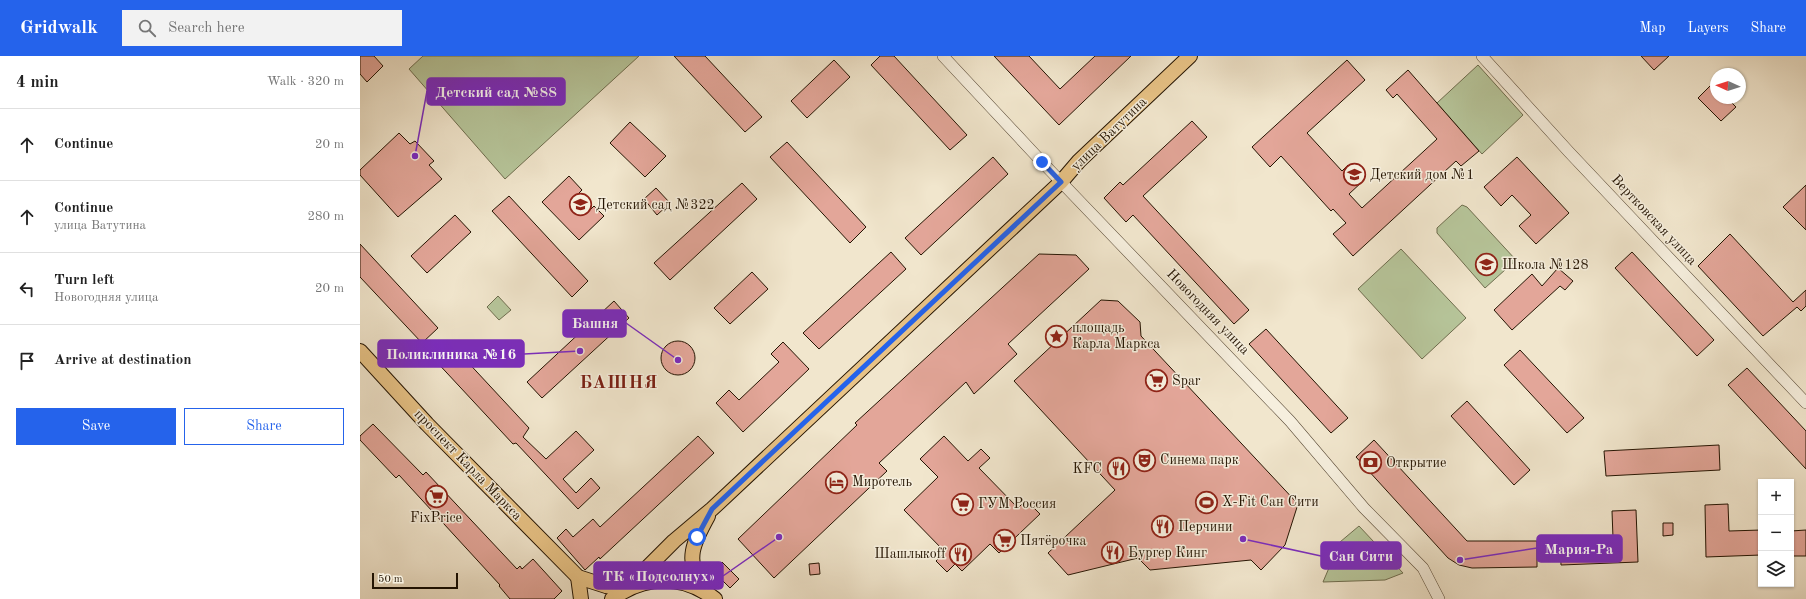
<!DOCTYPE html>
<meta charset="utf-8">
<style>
:root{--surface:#fff;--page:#f2f2f2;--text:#222;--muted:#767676;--line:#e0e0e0;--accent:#2563eb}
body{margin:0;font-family:"Old Standard TT",serif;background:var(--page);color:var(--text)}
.controls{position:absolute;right:12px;bottom:12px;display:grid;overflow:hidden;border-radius:0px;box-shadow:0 1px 3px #0004}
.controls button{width:36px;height:36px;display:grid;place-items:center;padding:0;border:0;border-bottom:1px solid var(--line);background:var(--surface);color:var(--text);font:20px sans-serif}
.compass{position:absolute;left:1350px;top:12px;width:36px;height:36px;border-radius:50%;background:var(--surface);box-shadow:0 1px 3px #0004;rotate:273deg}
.scale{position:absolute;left:12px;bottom:10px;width:86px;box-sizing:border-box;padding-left:4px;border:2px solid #241402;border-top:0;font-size:11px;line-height:14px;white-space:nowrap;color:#241402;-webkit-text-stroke:3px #f6efde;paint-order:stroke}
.stop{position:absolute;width:12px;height:12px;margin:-9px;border:3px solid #2563eb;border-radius:50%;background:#fff}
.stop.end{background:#2563eb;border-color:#fff;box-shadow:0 1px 4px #0008}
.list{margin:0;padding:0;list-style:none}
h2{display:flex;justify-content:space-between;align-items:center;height:52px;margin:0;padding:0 16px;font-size:17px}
h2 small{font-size:13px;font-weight:400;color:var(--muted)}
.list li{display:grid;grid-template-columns:26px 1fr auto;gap:12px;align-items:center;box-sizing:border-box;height:72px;padding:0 16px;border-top:1px solid var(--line)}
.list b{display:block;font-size:15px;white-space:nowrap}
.list p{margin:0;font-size:13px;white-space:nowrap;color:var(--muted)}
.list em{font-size:13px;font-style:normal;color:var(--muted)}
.actions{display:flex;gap:8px;padding:12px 16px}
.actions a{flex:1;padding:9px 0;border:1px solid var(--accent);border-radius:0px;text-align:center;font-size:14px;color:var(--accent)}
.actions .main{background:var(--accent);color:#fff}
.icon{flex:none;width:22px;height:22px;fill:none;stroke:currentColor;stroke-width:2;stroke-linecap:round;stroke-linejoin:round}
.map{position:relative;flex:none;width:1446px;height:543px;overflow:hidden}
header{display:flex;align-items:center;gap:24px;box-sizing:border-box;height:56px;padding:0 20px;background:var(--accent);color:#fff}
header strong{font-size:19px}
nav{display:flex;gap:22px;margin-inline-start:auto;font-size:14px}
.search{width:280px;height:36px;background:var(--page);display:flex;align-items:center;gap:10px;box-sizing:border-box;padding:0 14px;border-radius:0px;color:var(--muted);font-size:15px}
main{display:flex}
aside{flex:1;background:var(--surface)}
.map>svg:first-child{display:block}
</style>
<header>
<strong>Gridwalk</strong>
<div class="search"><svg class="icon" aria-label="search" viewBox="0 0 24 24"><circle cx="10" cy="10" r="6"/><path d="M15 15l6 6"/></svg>Search here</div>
<nav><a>Map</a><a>Layers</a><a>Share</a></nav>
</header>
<main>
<aside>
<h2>4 min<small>Walk · 320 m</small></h2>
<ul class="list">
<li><svg class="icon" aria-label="ahead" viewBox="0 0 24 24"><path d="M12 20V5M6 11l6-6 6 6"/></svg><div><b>Continue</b></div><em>20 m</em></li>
<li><svg class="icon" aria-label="ahead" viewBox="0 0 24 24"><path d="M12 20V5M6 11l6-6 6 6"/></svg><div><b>Continue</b><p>улица Ватутина</p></div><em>280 m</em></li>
<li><svg class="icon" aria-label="left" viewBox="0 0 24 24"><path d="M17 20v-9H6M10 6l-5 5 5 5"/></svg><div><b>Turn left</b><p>Новогодняя улица</p></div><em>20 m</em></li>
<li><svg class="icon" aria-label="arrive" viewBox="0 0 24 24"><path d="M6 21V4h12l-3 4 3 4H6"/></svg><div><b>Arrive at destination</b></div></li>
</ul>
<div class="actions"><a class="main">Save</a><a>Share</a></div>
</aside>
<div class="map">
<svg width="1446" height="543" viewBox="0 0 1446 543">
<rect width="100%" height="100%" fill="#f1e6cd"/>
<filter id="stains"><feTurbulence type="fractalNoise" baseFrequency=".005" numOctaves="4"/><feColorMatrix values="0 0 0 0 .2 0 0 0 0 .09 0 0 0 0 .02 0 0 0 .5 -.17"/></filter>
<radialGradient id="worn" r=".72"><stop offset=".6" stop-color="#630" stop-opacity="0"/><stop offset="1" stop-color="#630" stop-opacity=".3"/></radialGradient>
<g fill="#b7c69b" stroke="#6e6d4e">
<path d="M63,0H279L145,123L49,13Z"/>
<path d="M1118,9L1163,59L1122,98L1077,47Z"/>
<path d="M1102,149L1107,151L1156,204L1125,232L1077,177V172Z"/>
<path d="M1041,193L1106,262L1062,303L998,233Z"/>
<path d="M138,240L151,254L139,264L127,251Z"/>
<path d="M999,470L1043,517L1025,524L963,526L980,486Z"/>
</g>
<g fill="#e3a699" stroke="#241402">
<path d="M0,0H14L23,10L7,26L0,18Z"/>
<path d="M314,0H345L402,61L385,76Z"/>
<path d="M520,0H534L607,79L590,94L511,9Z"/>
<path d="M634,0H669L700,33L735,0H771L699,69Z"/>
<path d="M1281,0H1309L1294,14Z"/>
<path d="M474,4L490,21L447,62L431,45Z"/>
<path d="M987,4L1005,24L947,77L982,115L988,109L1003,125L989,138L1002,152L1077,83L1037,38L1033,42L1026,34L1048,14L1119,95L1101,110L1096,105L993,200L973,178L986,167L973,153L971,155L921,100L910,111L892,91Z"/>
<path d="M1356,24V42H1367L1376,51L1361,65L1338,42Z"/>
<path d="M832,65L847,81L783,140L889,254L874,268L773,159L766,166L744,142L760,126L763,129Z"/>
<path d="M270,66L306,100L285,121L250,87Z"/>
<path d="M39,77L50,88L55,85L74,105L69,109L82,123L38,161L0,119V114Z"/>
<path d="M427,86L506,171L490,187L410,101Z"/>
<path d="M633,101L648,118L561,199L545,182Z"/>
<path d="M1157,101L1209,157L1176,188L1159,170L1171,159L1152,139L1141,150L1124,131Z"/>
<path d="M209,120L222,134L213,143L227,157L234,150L244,160L219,184L182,146Z"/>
<path d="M382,127L397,143L310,224L294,207Z"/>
<path d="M1446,129V174L1423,151Z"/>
<path d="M296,132L310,147L297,159L284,143Z"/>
<path d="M149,140L228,225L212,241L132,155Z"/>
<path d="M95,159L111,176L67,217L51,200Z"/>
<path d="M1370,178L1433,246L1446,234V250L1441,255L1437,251L1403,280L1338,210Z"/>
<path d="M0,188L78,272L62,287L0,221Z"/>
<path d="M531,196L546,213L459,293L443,277Z"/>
<path d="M1272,196L1354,284L1337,300L1255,212Z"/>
<path d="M679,198L716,199L729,213L648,288L657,298L614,338L606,326L519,407L527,415L414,522L378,483L497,369L495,367Z"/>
<path d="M1198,212L1213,225L1205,234L1200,230L1152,274L1134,254L1172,218L1182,230Z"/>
<path d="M392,216L408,233L370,268L354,252Z"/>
<path d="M741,244L758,245L780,266L781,280L938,448L925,489L901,514L891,504L790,514L778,502L708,519L688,497L755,434L654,325Z"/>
<path d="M254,245L269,262L182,342L167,326Z"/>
<path d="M906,273L988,362L971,377L889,288Z"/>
<circle cx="318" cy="302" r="17"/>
<path d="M423,286L449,313L383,376L356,347L369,334L379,344L419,306L411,298Z"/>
<path d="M90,287L169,372L163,381L186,403L216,375L234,394L203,423L216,437L231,422L240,432L218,453L156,387L153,388L73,302Z"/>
<path d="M1160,294L1224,362L1207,377L1144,309Z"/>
<path d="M1387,312L1446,375V413L1368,329Z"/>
<path d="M1107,345L1170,414L1154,429L1091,360Z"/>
<path d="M13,368L63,419L66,416L157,513L160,510L162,513L173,503L202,535L194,543H150L139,530L140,529L39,419L36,422L0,384V380Z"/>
<path d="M338,380L354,397L240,503L239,501L225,514L197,482L206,473L213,481L233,463L240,471Z"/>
<path d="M584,380L608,405L621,393L630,402L619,412L658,452L666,444L680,458L639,497L630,488L602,515L595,508L587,516L576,505L585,496L544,454L578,421L560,403Z"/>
<path d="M1014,384L1107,485H1177V511L1112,512L1099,509L1088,502L996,401Z"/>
<path d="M1359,389L1360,414L1246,420L1244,395Z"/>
<path d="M1368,448L1369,475L1401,474V499L1346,501L1345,449Z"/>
<path d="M1276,454L1278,506L1201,509L1200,484L1253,482L1252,455Z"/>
<path d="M1303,467H1313V479L1303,480Z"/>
<path d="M1446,474V500H1431V475Z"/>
<path d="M362,506L379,523L370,532L353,515Z"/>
<path d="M459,507L460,518L450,519L449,508Z"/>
</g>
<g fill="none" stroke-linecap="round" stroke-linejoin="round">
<defs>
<g id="minor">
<path d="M583,0L682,106L930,365L1004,452L1063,512L1079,543"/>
<path d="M1122,0L1209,96L1446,347"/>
</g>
<g id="major">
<path d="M0,295L67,368L218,521L246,530L266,533"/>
<path d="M218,521L221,543"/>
<path d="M341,532C325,503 333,487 348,460"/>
<path d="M266,533L314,485L352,453L701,126L719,105L830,0"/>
<path d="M252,543C285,519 322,518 355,543"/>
</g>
</defs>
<use href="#minor" stroke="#574835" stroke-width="12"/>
<use href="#major" stroke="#241402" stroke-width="16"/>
<use href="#minor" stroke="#f6efde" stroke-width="11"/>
<use href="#major" stroke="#e8c386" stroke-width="14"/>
</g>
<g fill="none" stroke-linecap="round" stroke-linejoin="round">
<path stroke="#2563eb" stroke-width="5" d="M337,481L352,453L701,126L682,106"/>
</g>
<defs>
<symbol id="school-ring" viewBox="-11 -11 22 22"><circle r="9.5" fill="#f6efde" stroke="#8f2418" stroke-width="1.5"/><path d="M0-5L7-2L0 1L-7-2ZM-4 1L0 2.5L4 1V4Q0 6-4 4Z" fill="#8f2418"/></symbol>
<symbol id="sight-ring" viewBox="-11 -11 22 22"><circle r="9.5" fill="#f6efde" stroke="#8f2418" stroke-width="1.5"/><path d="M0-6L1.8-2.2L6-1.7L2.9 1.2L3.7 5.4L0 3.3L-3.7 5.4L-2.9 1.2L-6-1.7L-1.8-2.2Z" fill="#8f2418"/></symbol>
<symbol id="supermarket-ring" viewBox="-11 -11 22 22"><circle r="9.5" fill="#f6efde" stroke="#8f2418" stroke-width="1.5"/><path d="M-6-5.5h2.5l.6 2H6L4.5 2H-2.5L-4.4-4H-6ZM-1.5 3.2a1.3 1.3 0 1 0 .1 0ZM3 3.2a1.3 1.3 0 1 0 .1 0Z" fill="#8f2418"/></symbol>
<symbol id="theatre-ring" viewBox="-11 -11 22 22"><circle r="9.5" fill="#f6efde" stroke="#8f2418" stroke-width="1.5"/><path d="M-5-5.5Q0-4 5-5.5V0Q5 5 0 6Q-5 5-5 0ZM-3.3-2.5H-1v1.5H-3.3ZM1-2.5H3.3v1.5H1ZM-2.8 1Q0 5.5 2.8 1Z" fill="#8f2418"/></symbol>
<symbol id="bank-ring" viewBox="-11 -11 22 22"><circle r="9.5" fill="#f6efde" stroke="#8f2418" stroke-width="1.5"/><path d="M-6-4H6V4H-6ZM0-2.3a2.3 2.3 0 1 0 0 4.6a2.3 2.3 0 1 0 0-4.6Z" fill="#8f2418"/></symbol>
<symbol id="restaurant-ring" viewBox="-11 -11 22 22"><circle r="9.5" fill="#f6efde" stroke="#8f2418" stroke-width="1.5"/><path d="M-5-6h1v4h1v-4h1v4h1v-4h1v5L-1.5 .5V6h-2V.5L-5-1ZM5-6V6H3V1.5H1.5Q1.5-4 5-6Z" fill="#8f2418"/></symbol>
<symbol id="hotel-ring" viewBox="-11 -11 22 22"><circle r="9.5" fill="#f6efde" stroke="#8f2418" stroke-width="1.5"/><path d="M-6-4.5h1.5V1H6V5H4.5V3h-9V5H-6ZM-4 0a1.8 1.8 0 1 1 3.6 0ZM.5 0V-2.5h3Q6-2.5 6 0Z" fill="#8f2418"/></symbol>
<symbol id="stadium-ring" viewBox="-11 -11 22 22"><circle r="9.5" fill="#f6efde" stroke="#8f2418" stroke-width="1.5"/><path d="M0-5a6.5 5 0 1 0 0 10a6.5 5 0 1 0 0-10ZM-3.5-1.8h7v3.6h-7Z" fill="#8f2418"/></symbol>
</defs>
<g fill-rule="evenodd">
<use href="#school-ring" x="982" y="106" width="25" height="25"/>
<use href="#school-ring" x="208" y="136" width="25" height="25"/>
<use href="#school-ring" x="1114" y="196" width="25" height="25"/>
<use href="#sight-ring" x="684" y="268" width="25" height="25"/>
<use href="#supermarket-ring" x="784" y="312" width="25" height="25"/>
<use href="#theatre-ring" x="772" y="392" width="25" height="25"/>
<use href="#bank-ring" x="998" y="394" width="25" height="25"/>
<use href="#restaurant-ring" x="746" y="400" width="25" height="25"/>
<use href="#hotel-ring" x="464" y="414" width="25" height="25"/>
<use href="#supermarket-ring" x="64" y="428" width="25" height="25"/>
<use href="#stadium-ring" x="834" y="434" width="25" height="25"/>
<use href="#supermarket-ring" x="590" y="436" width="25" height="25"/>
<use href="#restaurant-ring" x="790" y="458" width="25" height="25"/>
<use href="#supermarket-ring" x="632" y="472" width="25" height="25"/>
<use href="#restaurant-ring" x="740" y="484" width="25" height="25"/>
<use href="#restaurant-ring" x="588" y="486" width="25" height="25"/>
</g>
<g text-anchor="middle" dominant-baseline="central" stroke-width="3" stroke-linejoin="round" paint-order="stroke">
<g font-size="14" fill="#241402" stroke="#f6efde">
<text transform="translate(749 78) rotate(-44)">улица Ватутина</text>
<text transform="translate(1294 164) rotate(47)">Вертковская улица</text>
<text transform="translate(848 256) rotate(46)">Новогодняя улица</text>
<text transform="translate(108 409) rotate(46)">проспект Карла Маркса</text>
</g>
<g font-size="14" fill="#241402" stroke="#f6efde" text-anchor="start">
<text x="1010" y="119">Детский дом №1</text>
<text x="236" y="149">Детский сад №322</text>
<text x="1142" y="209">Школа №128</text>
<text x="712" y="272">площадь<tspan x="712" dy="16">Карла Маркса</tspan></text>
<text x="812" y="325">Spar</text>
<text x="800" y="404">Синема парк</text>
<text x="1026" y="407">Открытие</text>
<text x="742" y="413" text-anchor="end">KFC</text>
<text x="492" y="426">Миротель</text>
<text x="862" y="446">X-Fit Сан Сити</text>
<text x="618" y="448">ГУМ Россия</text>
<text x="76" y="462" text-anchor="middle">FixPrice</text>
<text x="818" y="471">Перчини</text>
<text x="660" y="485">Пятёрочка</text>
<text x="768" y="497">Бургер Кинг</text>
<text x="586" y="498" text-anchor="end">Шашлыкоff</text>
</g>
<g font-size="18" font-weight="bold" letter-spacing="1" fill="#7a1f14" stroke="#f6efde">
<text x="259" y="327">БАШНЯ</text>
</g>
</g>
<path fill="none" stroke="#7b2cbf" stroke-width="1.5" d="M55 100L67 35M318 304L266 267M220 295L164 298M1100 504L1177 492M883 483L961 500M419 481L363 520"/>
<g fill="#7b2cbf" stroke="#f6efde" stroke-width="1.5">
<circle cx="55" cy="100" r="4"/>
<circle cx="318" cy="304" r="4"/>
<circle cx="220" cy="295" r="4"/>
<circle cx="1100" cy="504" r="4"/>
<circle cx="883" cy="483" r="4"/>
<circle cx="419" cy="481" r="4"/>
</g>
<g fill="#7b2cbf" stroke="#7b2cbf" stroke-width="1.5">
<rect x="67" y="22" width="138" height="27" rx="4"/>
<rect x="203" y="254" width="63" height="27" rx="4"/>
<rect x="18" y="284" width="146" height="27" rx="4"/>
<rect x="1177" y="479" width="85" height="27" rx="4"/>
<rect x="961" y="486" width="80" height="27" rx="4"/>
<rect x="234" y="506" width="129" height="27" rx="4"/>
</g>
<g font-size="15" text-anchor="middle" font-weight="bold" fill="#fff">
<text x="136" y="41">Детский сад №88</text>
<text x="235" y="272">Башня</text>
<text x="91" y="303">Поликлиника №16</text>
<text x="1219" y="498">Мария-Ра</text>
<text x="1001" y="505">Сан Сити</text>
<text x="299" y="525">ТК «Подсолнух»</text>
</g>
<rect width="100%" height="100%" filter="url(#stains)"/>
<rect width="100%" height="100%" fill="url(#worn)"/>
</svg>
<div class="controls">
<button>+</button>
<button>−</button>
<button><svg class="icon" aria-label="layers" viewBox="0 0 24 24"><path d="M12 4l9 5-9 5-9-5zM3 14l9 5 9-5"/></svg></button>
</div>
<svg class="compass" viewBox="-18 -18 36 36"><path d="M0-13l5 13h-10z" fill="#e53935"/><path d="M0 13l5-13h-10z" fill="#767676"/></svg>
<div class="scale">50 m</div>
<div class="stop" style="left:337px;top:481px"></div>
<div class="stop end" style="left:682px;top:106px"></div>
</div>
</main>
